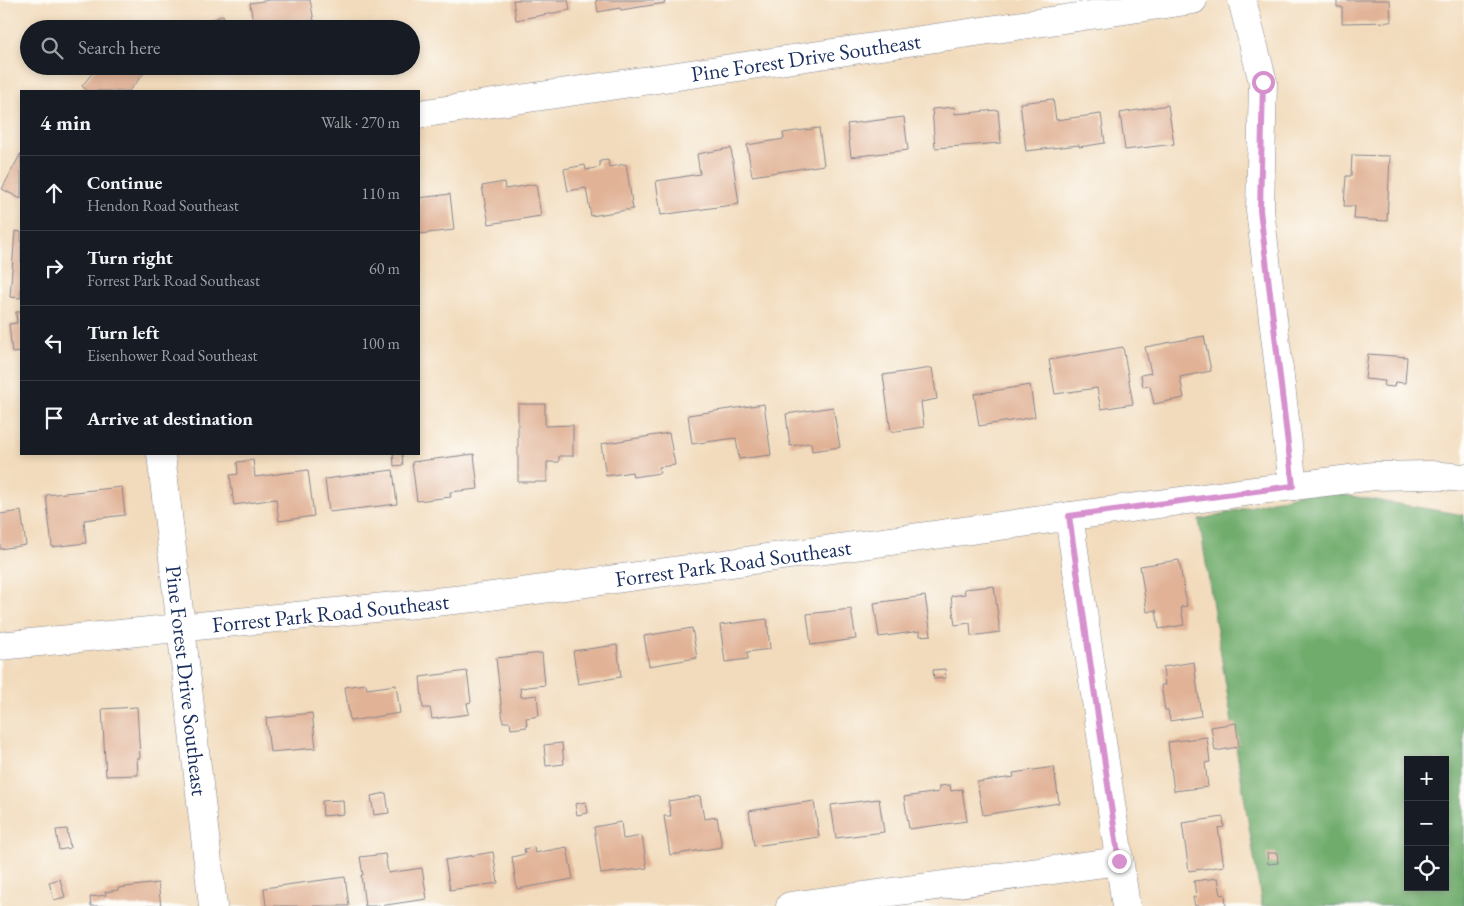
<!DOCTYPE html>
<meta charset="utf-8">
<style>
:root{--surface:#171b24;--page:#20242c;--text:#f1f3f6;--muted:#9ea1a6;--line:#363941}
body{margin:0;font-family:"EB Garamond",serif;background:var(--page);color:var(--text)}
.controls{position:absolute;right:15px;bottom:15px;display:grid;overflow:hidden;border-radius:0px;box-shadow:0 2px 8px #0003}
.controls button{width:45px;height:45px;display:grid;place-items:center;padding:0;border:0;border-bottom:1px solid var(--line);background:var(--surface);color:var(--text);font:25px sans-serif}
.stop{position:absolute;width:15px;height:15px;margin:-11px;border:4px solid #d690ce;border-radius:50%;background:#fff}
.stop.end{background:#d690ce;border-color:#fff;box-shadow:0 1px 5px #0008}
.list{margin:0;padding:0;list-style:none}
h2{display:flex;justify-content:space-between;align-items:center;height:65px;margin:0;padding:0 20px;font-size:21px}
h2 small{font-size:16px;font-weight:400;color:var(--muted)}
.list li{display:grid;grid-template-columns:32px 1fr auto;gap:15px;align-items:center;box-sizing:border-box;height:75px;padding:0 20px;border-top:1px solid var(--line)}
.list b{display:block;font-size:19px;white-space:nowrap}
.list p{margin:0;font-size:16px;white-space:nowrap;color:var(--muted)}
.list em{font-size:16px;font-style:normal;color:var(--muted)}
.icon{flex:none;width:28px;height:28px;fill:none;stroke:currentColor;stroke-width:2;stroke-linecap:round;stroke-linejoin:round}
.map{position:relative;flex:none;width:1464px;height:906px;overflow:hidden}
.search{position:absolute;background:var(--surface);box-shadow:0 2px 8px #0003;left:20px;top:20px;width:400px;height:55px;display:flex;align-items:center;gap:12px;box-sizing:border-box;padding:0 18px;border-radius:28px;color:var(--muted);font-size:19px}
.panel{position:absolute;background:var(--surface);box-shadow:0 2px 8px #0003;left:20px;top:90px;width:400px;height:365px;border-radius:0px}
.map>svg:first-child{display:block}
</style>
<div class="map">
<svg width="1464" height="906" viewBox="0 0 1464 906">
<rect width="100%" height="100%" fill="#fdfcf7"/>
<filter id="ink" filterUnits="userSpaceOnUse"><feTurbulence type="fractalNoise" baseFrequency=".02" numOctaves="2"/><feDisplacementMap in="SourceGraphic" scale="10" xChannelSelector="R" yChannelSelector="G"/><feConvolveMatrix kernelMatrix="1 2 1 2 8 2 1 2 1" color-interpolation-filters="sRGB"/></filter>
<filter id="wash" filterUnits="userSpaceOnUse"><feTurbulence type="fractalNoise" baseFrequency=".0096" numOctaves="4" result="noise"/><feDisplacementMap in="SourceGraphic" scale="20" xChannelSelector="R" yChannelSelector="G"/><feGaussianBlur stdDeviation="1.12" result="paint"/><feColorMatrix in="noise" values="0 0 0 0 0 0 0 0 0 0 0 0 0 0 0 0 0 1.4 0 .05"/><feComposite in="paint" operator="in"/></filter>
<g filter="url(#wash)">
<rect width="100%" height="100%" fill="#f2dbbc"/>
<path fill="#6fac6c" stroke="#456e65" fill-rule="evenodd" d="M1315,490L1464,515V906H1262L1199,520ZM1408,760H1445V887H1408Z"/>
<g id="blocks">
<g fill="#e1b296">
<path d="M270,0H310L315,26L298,29H254L250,3Z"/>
<path d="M513,0H568L570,10L516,20Z"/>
<path d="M596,0H664L665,3L621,10L620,8L598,12Z"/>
<path d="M1337,0H1390L1391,22L1342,23V7H1337Z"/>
<path d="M223,15L230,29H194Z"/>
<path d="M98,66H138L145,72L129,91H88L82,86Z"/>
<path d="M1053,99L1056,120L1101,114L1105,143L1079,147V145L1026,151L1020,103Z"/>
<path d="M1168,105L1174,144L1125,150L1120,113Z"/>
<path d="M954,107L955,114L998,110L1001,143L935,148L932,109Z"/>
<path d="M904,117L908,150L851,157L847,124Z"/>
<path d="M819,128L824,165L752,176L747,145L784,139L783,133Z"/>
<path d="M731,148L739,204L661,215L656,181L700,174L697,154Z"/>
<path d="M21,153V199L2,189Z"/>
<path d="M1352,155L1390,156L1387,221L1354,219L1355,206H1344L1346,176H1351Z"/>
<path d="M608,160L609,167L626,164L633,209L591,216L586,188L568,191L564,169L585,165L586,170L600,167V161Z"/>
<path d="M504,182L505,189L536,184L541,216L489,224L482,186Z"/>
<path d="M450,194L454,230L419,234V198Z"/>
<path d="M15,231L21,232V298L10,297Z"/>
<path d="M16,312H21V352L12,353L9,324L17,323Z"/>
<path d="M1204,336L1211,371L1180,377L1184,398L1154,404L1150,386L1143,387L1141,375L1151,373L1145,347Z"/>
<path d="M1123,347L1133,404L1101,409L1097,388L1055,394L1049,360Z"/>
<path d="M1368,354L1407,357L1405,383L1395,382L1394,387L1384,386L1385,381L1365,379Z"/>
<path d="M932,368L937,399L921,402L924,427L891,432L883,375Z"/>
<path d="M1030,385L1035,417L979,426L974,394Z"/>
<path d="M518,404H545V426L573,425V456H559V462H547V482H518Z"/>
<path d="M764,404L771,455L739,459L736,438L692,444L688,415Z"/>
<path d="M833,407L840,447L812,451L811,443L790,446L786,414Z"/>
<path d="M669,433L675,465L659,467L660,473L633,477L632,472L606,476L601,444Z"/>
<path d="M393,454H402L403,465L394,466Z"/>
<path d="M474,454L478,489L450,492L451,497L417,501L412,462Z"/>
<path d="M253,460L255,477L308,470L314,516L279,521L276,499L234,505L230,475L238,474L237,462Z"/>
<path d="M393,470L397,504L329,512L325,479Z"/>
<path d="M122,487L125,515L84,520L86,543L52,547L46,495Z"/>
<path d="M21,511L26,545L0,549V514Z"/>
<path d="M1179,560L1187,606L1181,607L1184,625L1159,629L1156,610L1147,612L1140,566Z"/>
<path d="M994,586L1000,632L971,636L970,623L955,625L951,596L965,594L964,589Z"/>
<path d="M925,596L931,635L920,636V631L879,637L874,603Z"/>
<path d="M851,609L856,639L811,645L807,614Z"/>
<path d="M767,619L770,649L747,652L748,659L725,662L720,625Z"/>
<path d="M692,628L697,658L649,666L644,636Z"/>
<path d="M617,645L621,677L578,684L573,651Z"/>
<path d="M542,653L545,685L520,688L521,697L537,695L539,716L526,718L527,727L511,729L510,722H503L496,658Z"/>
<path d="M1194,662L1201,716L1170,721L1168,710H1165L1161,685H1165L1163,667Z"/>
<path d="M945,669L946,678L934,679L933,670Z"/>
<path d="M467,671L471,702L467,703L469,714L432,719L430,708H423L420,677Z"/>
<path d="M366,684L367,689L396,685L400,713L350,721L345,687Z"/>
<path d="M137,707L140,758H137L138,775L106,776L102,709Z"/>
<path d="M312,713L316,748L270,752L266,718Z"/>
<path d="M1236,723L1239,747L1215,751L1211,727Z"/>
<path d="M1207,737L1210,762L1205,763L1208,787L1174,791L1168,742Z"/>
<path d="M562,743L564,764L546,766L544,745Z"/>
<path d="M1054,767L1059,803L983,815L977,782L1014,777L1013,773Z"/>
<path d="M950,785L951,791L962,789L967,821L909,829L904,797L939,792V786Z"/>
<path d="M386,793L389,813L374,815L371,796Z"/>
<path d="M700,796L704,819L717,817L722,847L670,855L664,816H671L668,801Z"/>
<path d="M879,799L884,832L836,838L831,805Z"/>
<path d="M343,800L344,814L323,816L322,801Z"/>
<path d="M814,801L819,837L754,846L749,811Z"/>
<path d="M586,802L588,813L577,815L575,804Z"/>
<path d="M1223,817L1224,827L1218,828L1224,866L1189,871L1182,823Z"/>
<path d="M621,822L623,839L642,836L647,868L601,874L594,827Z"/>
<path d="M67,829L70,848L59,850L56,830Z"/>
<path d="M534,847L535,853L567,847L573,879L517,889L512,857L525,854L524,849Z"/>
<path d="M493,852L498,883L450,890L445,860Z"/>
<path d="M1267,853H1277L1278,863L1268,864Z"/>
<path d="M385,854L388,873L422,868L427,899L379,906H365L361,875H363L360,857Z"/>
<path d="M345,877L349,906H266L264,888Z"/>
<path d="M1218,878L1221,895L1225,894L1226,906H1195L1193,897H1196L1194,881Z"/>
<path d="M60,879L65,897L54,900L49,882Z"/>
<path d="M158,883L161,906H91L90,897L106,895L105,892L118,890V888Z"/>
</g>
</g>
</g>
<g filter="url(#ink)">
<use href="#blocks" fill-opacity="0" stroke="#86858d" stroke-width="1"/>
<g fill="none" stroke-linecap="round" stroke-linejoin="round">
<defs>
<g id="minor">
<path d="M1242,0L1263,82L1260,210L1293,486"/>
<path id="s1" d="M419,114L1193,0"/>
<path id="s2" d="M161,454L213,906"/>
<path d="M1069,516L1126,906"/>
<path d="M790,906L1119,861"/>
</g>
<g id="tertiary">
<path id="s3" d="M0,646L484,597L1253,491L1374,476L1430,475L1464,478"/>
</g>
</defs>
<use href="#minor" stroke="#86858d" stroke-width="29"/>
<use href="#tertiary" stroke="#86858d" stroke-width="29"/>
<use href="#minor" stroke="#fff" stroke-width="28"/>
<use href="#tertiary" stroke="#fff" stroke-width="28"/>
</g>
</g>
<g fill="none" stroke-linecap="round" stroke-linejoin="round" filter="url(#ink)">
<path stroke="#d690ce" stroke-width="6" d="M1119,861L1069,516L1293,486L1260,210L1263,82"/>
</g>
<g text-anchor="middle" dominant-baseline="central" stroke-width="4" stroke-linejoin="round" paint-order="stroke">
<g font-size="22" fill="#1b2f5e" stroke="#fdfcf7">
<text stroke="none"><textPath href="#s1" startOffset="391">Pine Forest Drive Southeast</textPath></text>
<text stroke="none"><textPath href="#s3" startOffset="738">Forrest Park Road Southeast</textPath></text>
<text stroke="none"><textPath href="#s3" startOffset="332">Forrest Park Road Southeast</textPath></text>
<text stroke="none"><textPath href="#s2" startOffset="228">Pine Forest Drive Southeast</textPath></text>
</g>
</g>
</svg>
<div class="controls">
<button>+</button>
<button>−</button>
<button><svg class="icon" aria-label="locate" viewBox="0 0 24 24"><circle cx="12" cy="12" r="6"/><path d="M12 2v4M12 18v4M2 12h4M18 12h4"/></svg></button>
</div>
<div class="stop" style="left:1263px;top:82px"></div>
<div class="stop end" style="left:1119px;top:861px"></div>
<div class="search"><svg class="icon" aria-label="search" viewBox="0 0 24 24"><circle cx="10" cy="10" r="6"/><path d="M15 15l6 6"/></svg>Search here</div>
<section class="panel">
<h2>4 min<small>Walk · 270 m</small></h2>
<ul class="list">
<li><svg class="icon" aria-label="ahead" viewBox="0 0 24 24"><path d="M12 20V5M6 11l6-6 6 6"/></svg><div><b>Continue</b><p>Hendon Road Southeast</p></div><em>110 m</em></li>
<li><svg class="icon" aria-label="right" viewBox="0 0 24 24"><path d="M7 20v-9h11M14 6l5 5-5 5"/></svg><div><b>Turn right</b><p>Forrest Park Road Southeast</p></div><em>60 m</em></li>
<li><svg class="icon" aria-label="left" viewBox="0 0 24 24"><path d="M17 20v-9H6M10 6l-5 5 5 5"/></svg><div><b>Turn left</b><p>Eisenhower Road Southeast</p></div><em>100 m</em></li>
<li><svg class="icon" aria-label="arrive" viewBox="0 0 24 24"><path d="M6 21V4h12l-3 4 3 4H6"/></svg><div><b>Arrive at destination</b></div></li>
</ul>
</section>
</div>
